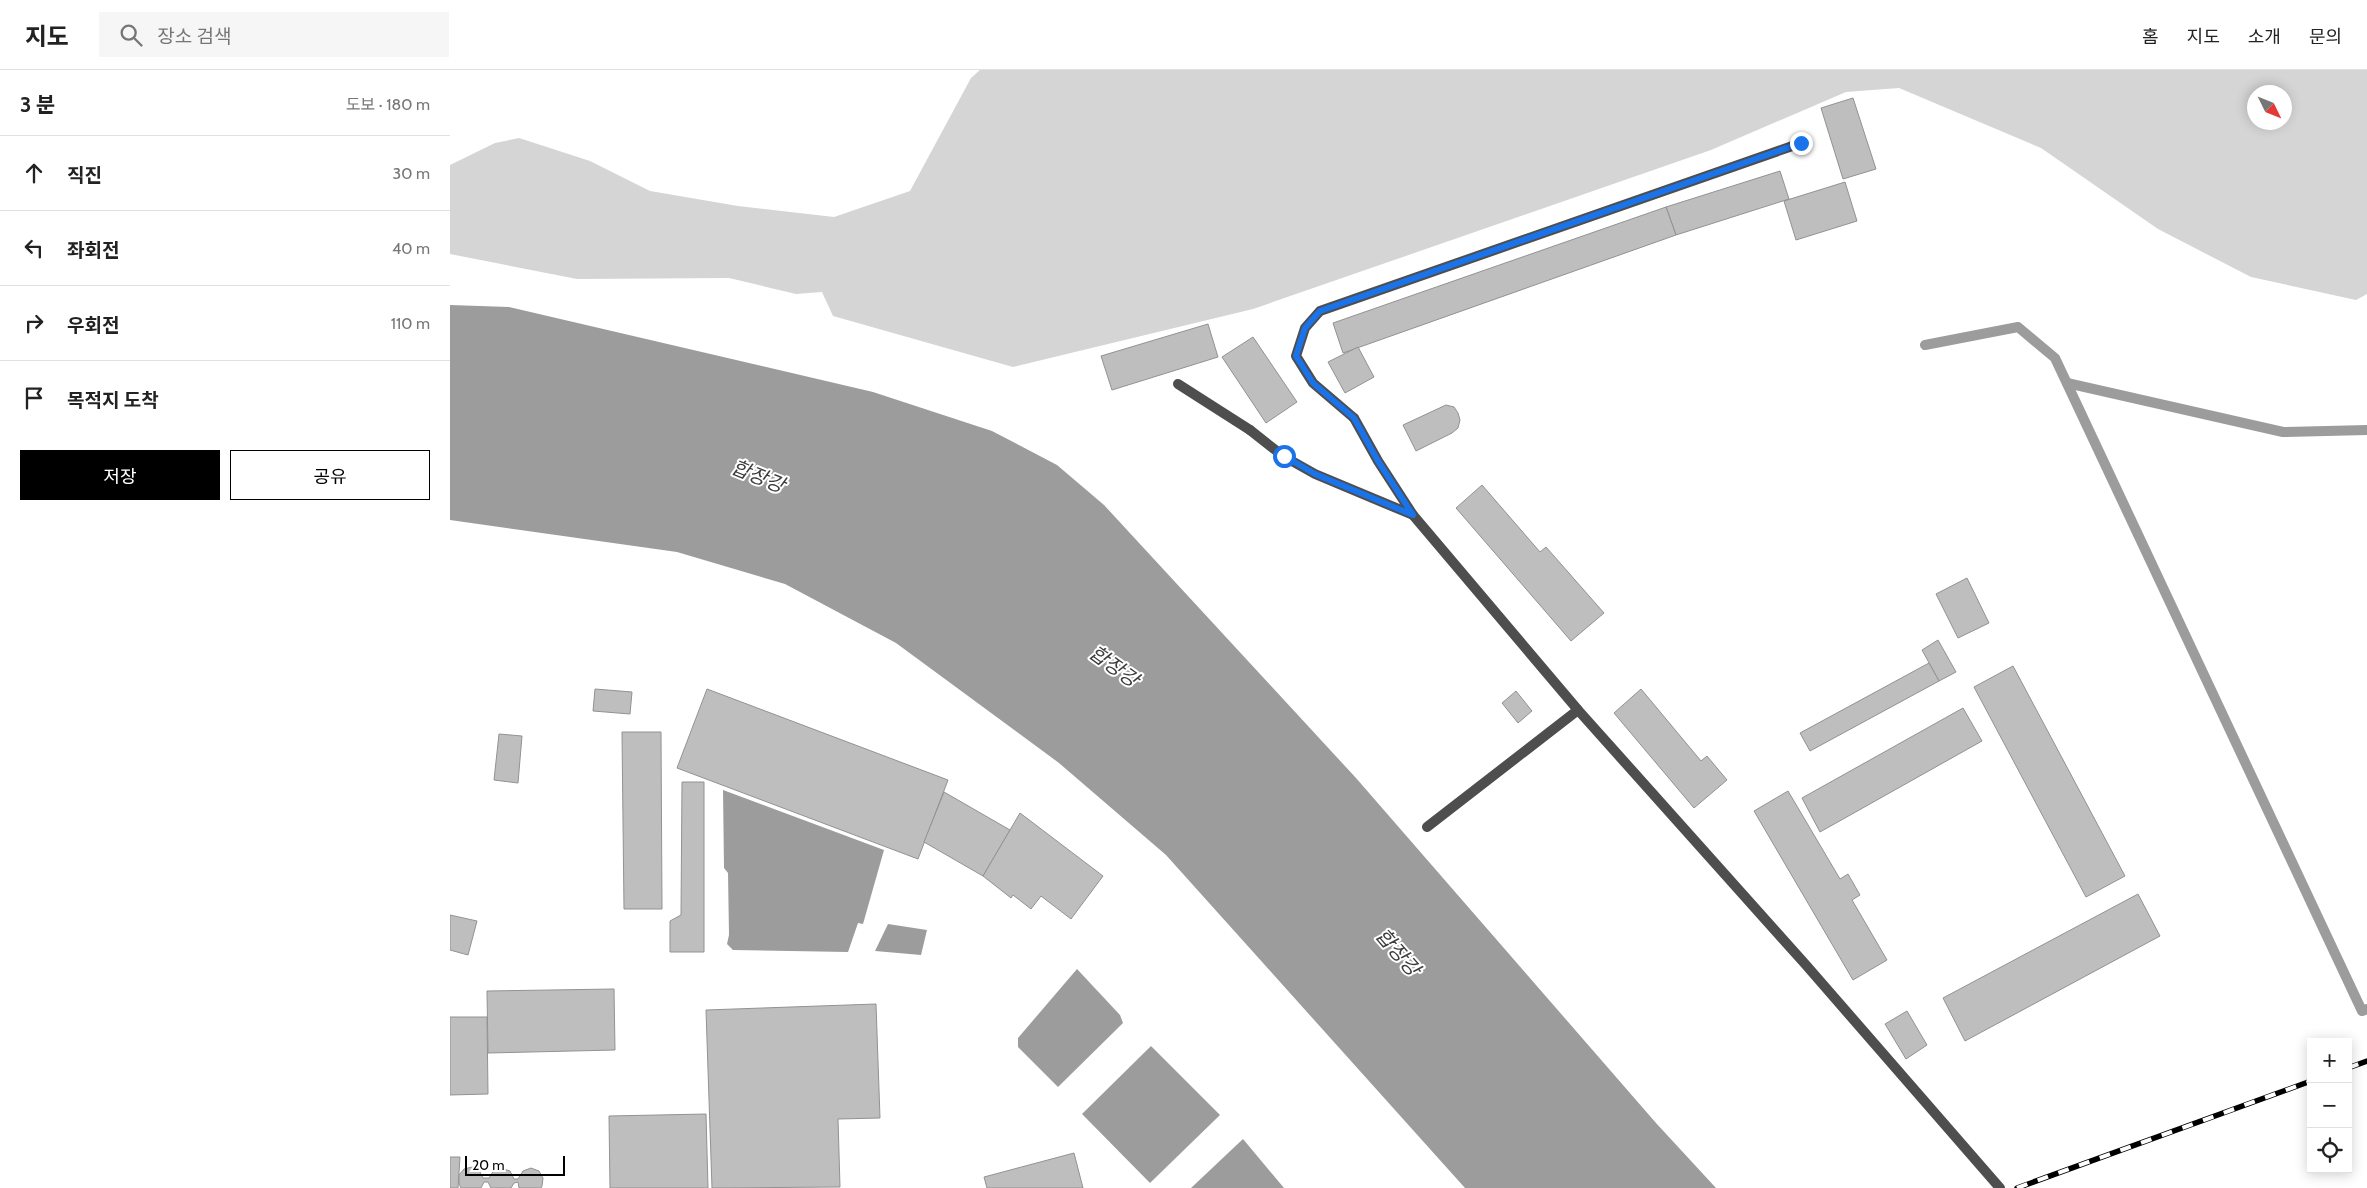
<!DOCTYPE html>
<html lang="ko">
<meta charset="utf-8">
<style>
:root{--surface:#fff;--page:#f6f6f6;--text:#222;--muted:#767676;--line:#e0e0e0;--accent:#000}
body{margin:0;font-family:Cabin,"Noto Sans KR",sans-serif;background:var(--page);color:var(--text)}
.controls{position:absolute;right:15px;bottom:15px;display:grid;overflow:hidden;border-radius:0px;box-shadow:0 2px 12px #0003}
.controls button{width:45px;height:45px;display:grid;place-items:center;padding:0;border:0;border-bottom:1px solid var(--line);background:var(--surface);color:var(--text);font:25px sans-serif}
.compass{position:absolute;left:1797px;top:15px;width:45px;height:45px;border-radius:50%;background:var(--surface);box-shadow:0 2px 12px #0003;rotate:133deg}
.scale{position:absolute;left:15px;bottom:12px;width:100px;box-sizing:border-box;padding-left:5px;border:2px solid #000;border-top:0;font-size:14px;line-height:18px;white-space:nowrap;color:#000;-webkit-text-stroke:4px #fff;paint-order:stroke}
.stop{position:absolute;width:15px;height:15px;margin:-11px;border:4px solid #1a73e8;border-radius:50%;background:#fff}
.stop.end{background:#1a73e8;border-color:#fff;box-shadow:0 1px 5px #0008}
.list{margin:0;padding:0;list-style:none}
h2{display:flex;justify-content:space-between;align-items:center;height:65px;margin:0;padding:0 20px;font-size:21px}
h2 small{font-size:16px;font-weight:400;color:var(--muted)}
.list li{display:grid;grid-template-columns:32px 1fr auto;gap:15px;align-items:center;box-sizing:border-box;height:75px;padding:0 20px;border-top:1px solid var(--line)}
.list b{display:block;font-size:19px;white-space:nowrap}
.list em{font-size:16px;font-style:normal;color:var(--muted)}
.actions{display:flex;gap:10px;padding:15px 20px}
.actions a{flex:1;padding:11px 0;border:1px solid var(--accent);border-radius:0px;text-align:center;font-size:18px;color:var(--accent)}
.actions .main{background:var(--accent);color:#fff}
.icon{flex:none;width:28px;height:28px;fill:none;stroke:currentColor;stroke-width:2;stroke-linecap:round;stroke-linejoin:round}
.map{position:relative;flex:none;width:1917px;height:1118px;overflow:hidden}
header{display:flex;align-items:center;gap:30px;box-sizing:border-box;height:70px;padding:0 25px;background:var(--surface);border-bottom:1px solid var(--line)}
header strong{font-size:24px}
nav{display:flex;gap:28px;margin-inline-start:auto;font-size:18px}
.search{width:350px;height:45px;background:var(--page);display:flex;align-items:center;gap:12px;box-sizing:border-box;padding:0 18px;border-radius:0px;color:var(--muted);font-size:19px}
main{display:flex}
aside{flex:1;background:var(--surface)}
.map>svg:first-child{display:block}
</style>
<header>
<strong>지도</strong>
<div class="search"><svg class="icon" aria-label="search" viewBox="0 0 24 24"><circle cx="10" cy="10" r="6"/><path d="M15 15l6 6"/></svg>장소 검색</div>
<nav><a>홈</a><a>지도</a><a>소개</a><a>문의</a></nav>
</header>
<main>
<aside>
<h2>3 분<small>도보 · 180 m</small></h2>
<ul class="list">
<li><svg class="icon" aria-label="ahead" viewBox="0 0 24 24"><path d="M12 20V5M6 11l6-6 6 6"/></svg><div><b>직진</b></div><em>30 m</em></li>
<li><svg class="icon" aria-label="left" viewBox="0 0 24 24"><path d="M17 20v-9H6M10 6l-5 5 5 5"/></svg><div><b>좌회전</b></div><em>40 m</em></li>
<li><svg class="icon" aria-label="right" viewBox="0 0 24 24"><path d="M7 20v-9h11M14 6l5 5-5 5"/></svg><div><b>우회전</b></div><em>110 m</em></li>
<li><svg class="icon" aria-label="arrive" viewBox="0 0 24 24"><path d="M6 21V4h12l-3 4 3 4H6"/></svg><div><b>목적지 도착</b></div></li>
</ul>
<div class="actions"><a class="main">저장</a><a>공유</a></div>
</aside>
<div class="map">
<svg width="1917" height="1118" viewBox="0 0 1917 1118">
<rect width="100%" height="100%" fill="#fff"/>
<path fill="#d5d5d5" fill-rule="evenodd" d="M530,0H1917V224L1906,230L1801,207L1708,159L1591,78L1449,18L1396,22L1261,80L803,239L563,297L383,246L372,222L346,224L279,208L127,209L0,184V95L45,73L69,68L140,91L200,121L288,136L384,147L460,121L521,8ZM1804,22H1834V52H1804Z"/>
<g fill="#9c9c9c">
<path d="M0,235L59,237L423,322L542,361L607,395L654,435L906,708L1206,1053L1266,1118H1015L716,785L609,693L446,573L335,514L227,482L0,450Z"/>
<path d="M273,720L434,780L413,854L408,853L398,882L283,880L277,874L279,865L278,803L274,798Z"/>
<path d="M438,854L477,860L471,885L425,881Z"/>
<path d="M627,899L670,945L673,953L608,1017L568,977V968Z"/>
<path d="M701,976L770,1045L700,1113L632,1044Z"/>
<path d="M793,1069L834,1118H741Z"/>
</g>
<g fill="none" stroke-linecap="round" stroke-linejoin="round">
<g stroke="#9c9c9c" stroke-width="10">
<path d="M1475,275L1568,257L1605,288L1912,941L1917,939"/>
<path d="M1617,313L1833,362L1917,360"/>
</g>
</g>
<g fill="#bebebe" stroke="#929292">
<path d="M1403,28L1426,99L1393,109L1371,38Z"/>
<path d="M1330,101L1339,129L1226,165L1216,137Z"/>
<path d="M1395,112L1407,151L1346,170L1334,131Z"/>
<path d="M1216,137L1226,165L893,283L883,253Z"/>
<path d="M758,254L768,287L662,320L651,286Z"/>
<path d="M803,267L847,332L816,353L772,287Z"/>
<path d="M908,277L924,307L895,323L878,292Z"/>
<path d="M996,335L1004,337L1008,343L1010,350L1008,358L1002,363L966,381L953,355Z"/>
<path d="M1032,415L1090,482L1096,477L1154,543L1121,571L1006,438Z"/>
<path d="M1517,508L1539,553L1508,568L1486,524Z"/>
<path d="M1488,570L1506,602L1489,611L1472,580Z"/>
<path d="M1479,593L1489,611L1360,681L1350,663Z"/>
<path d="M1563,596L1675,806L1636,827L1524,617Z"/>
<path d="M145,619L182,622L180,644L143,641Z"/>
<path d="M257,619L498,710L468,789L227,698Z"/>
<path d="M1191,619L1251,691L1257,686L1277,710L1244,738L1164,643Z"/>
<path d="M1066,621L1082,641L1068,653L1052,633Z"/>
<path d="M1513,638L1532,671L1370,762L1352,728Z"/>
<path d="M172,662H211L212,839H174Z"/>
<path d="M49,664L72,666L68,713L44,710Z"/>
<path d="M232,712H254V882H220V851L231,845Z"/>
<path d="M1338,721L1390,809L1398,804L1410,825L1402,830L1437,890L1403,910L1304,741Z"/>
<path d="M494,722L560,760L533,806L474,772Z"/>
<path d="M570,743L653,806L621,849L591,826L581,839L563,825L561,828L533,806Z"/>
<path d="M1688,824L1710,866L1515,971L1493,928Z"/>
<path d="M0,845L27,851L18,885L0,880Z"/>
<path d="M164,919L165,980L38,983L37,921Z"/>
<path d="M426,934L430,1048L388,1049L390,1117L262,1118L256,940Z"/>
<path d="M1457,941L1477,975L1456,989L1435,954Z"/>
<path d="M0,947H37L38,1024L0,1025Z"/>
<path d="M256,1044L258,1118H160L159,1046Z"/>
<path d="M624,1083L633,1118H537L534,1107Z"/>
<path d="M0,1087H10L8,1118H0Z"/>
<path d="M22,1097L29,1100L33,1108H39L44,1100L51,1098L60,1101L64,1109H68L73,1101L81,1098L89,1101L93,1108L92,1116L91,1118H69L68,1112L64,1113L61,1118H41L38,1112H34L31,1118H11L9,1114V1105L14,1099Z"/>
</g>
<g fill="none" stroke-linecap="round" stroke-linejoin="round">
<g stroke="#4e4e4e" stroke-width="10">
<path d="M728,314L800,360"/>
<path d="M904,348L863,313L846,286L855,258L870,241L1351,73"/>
<path d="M977,757L1128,640"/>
</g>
<g stroke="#4e4e4e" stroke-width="10">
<path d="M904,348L928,391L963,445L1128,640L1356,895L1550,1118"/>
<path d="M800,360L833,386L865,404L963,445"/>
</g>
<defs>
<g id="rail">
<path d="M1898,998L1917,991"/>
<path d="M1567,1118L1861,1011"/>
</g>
</defs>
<use href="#rail" stroke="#000" stroke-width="5.5"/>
<use href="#rail" stroke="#fff" stroke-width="4" stroke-dasharray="11" stroke-linecap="butt"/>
</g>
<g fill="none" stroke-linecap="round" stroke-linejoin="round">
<path stroke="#1a73e8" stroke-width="6" d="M834,386L865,404L963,445L928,391L904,348L863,313L846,286L855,258L870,241L1351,73"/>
</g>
<g text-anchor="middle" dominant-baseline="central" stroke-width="4" stroke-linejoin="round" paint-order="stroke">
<g font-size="20" font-style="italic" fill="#3d3d3d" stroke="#fff">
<text transform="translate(308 406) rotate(22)">합장강</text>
<text transform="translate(664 596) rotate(36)">합장강</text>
<text transform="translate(948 882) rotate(49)">합장강</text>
</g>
</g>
</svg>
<div class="controls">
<button>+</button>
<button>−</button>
<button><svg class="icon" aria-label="locate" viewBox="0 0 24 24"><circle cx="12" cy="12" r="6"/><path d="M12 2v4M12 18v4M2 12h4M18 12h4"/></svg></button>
</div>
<svg class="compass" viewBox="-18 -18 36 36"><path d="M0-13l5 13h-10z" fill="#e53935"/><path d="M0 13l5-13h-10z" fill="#767676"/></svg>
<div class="scale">20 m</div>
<div class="stop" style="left:834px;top:386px"></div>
<div class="stop end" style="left:1351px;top:73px"></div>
</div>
</main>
